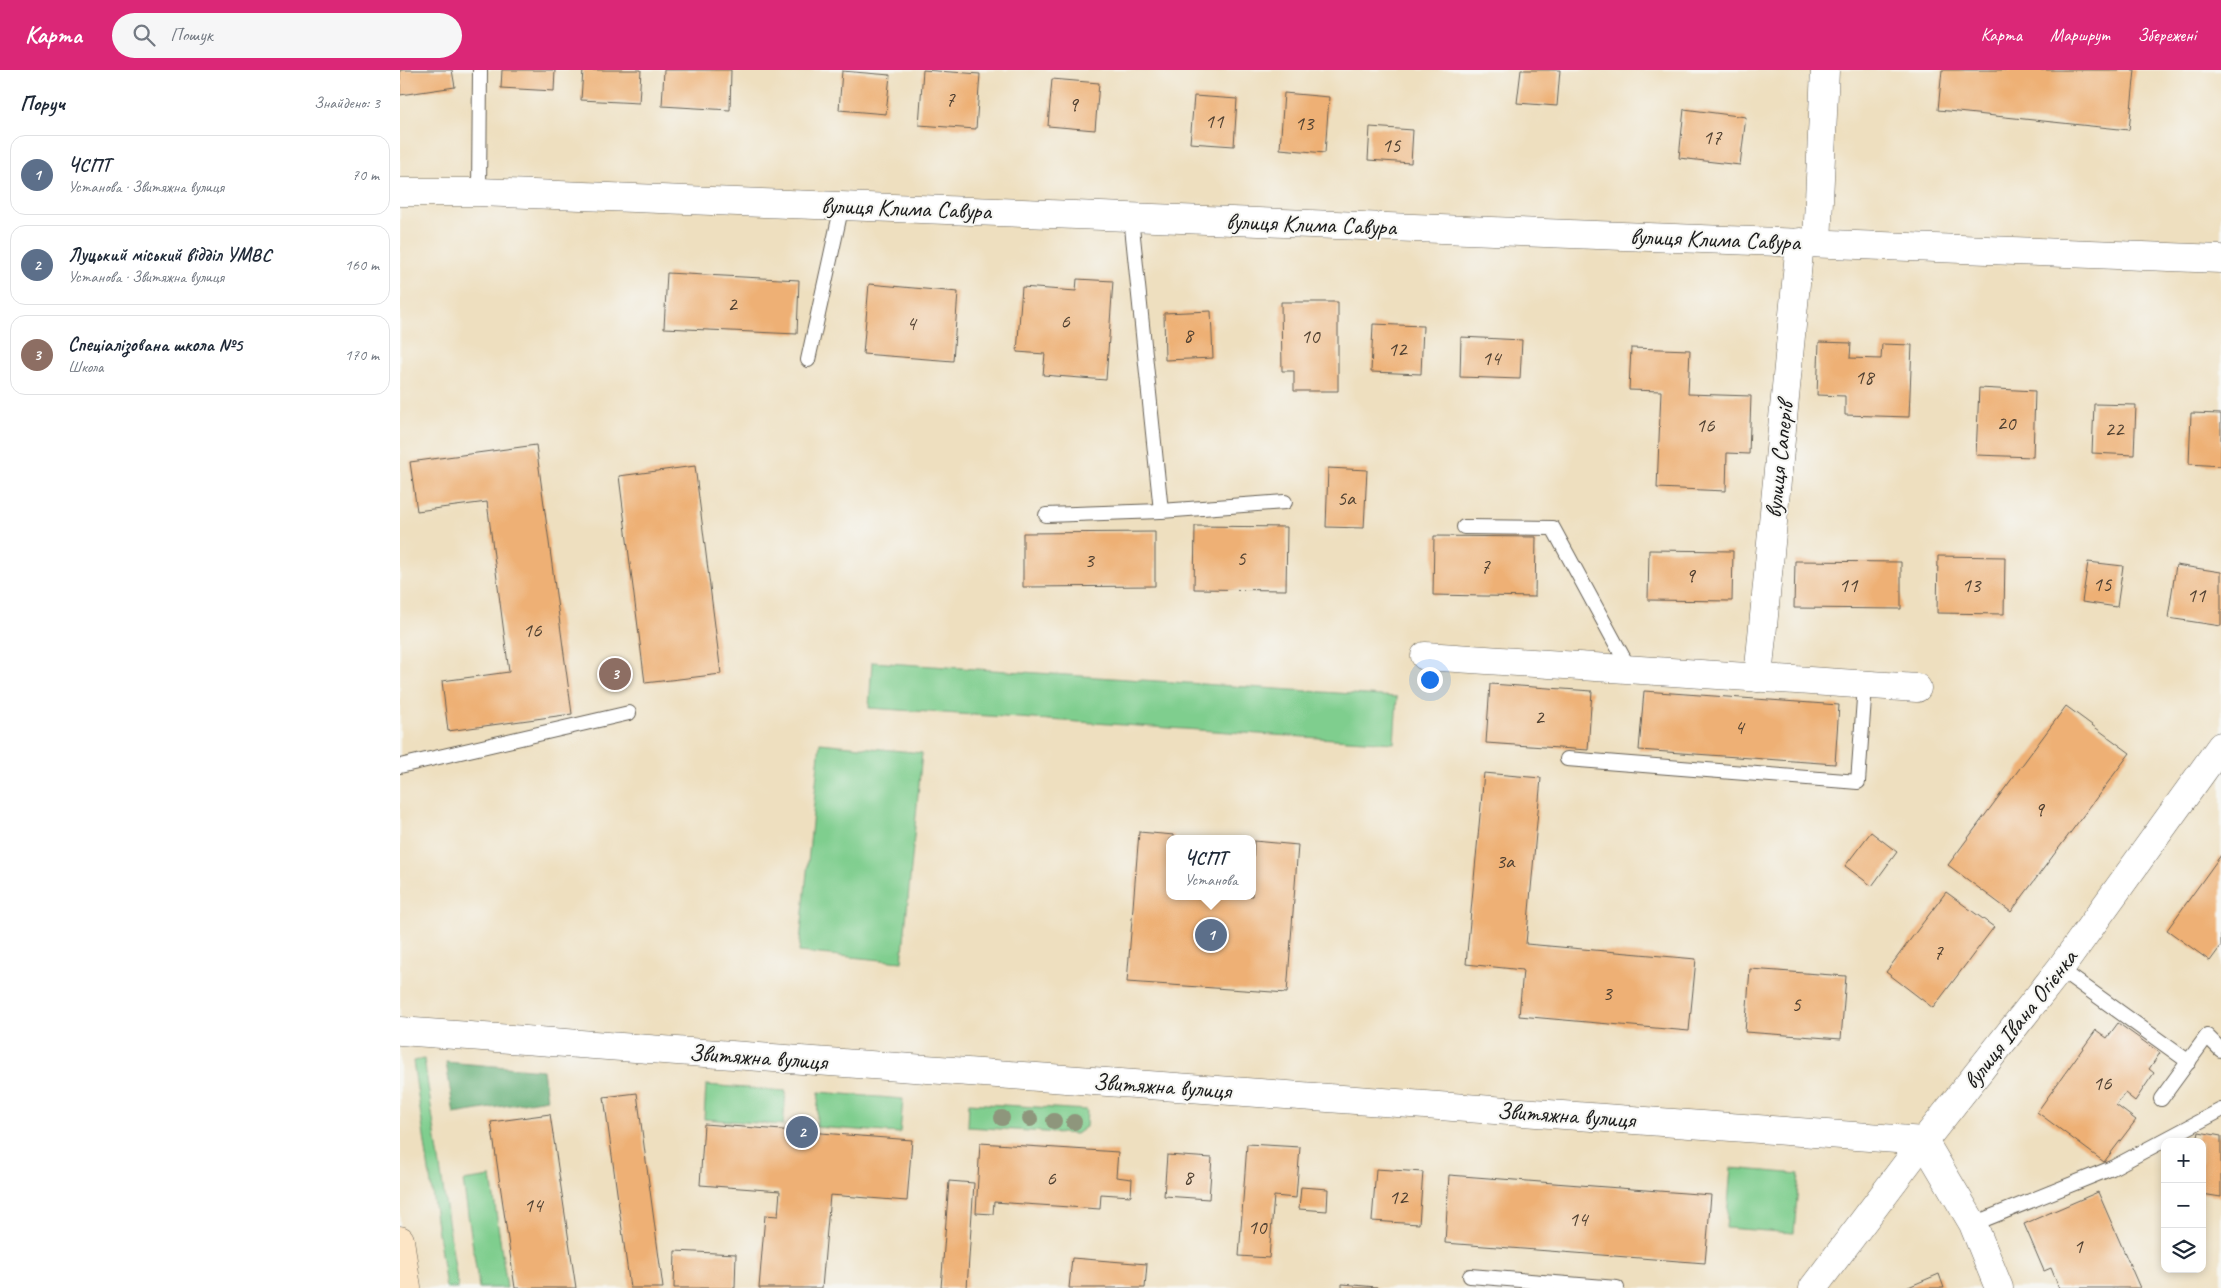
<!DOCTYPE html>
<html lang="uk">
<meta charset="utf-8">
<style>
:root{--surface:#fff;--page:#f6f6f7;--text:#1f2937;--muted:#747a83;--line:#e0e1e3;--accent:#db2777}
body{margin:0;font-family:Caveat,sans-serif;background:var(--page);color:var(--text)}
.controls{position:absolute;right:15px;bottom:15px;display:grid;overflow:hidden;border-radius:10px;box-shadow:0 2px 8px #0003}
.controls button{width:45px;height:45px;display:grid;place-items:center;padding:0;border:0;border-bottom:1px solid var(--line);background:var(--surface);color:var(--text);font:25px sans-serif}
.you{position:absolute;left:1029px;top:609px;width:18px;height:18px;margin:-12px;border:4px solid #fff;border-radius:50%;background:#1a73e8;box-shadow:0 0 0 8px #1a73e833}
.badge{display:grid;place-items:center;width:32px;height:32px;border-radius:50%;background:var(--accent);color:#fff;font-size:16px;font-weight:700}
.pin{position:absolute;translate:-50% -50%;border:2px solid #fff;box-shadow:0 1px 5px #0006}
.popup{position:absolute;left:766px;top:765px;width:90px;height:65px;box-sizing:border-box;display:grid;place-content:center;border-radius:10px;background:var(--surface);filter:drop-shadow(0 1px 4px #0005);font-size:16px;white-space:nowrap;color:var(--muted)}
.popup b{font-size:19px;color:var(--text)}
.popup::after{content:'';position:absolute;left:50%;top:100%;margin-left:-10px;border:10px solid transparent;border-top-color:var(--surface)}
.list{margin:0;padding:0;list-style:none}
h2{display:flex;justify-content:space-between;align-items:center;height:65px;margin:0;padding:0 20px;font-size:21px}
h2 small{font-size:16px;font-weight:400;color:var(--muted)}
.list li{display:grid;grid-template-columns:32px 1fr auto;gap:15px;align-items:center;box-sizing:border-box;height:80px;margin:0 10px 10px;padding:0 10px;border:1px solid var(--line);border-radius:15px}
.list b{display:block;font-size:19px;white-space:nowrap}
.list p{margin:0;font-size:16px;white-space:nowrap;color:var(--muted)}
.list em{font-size:16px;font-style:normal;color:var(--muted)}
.icon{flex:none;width:28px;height:28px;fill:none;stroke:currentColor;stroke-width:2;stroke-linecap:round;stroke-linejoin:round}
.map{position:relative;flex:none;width:1821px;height:1218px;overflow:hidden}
header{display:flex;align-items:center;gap:30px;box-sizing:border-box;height:70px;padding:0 25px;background:var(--accent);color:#fff}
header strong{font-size:24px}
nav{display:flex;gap:28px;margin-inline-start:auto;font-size:18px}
.search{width:350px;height:45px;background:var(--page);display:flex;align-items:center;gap:12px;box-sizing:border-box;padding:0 18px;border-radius:28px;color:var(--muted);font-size:19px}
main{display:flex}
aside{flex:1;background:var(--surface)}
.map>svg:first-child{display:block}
</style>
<header>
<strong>Карта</strong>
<div class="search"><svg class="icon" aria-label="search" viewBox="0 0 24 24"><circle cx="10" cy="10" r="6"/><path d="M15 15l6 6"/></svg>Пошук</div>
<nav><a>Карта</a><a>Маршрут</a><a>Збережені</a></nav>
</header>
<main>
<aside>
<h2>Поруч<small>Знайдено: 3</small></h2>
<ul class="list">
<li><span class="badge" style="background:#5c6f8a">1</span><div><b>ЧСПТ</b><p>Установа · Звитяжна вулиця</p></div><em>70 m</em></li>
<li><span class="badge" style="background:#5c6f8a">2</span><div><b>Луцький міський відділ УМВС</b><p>Установа · Звитяжна вулиця</p></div><em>160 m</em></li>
<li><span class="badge" style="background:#8d6e63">3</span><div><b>Спеціалізована школа №5</b><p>Школа</p></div><em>170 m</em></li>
</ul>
</aside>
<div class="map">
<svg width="1821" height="1218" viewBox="0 0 1821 1218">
<rect width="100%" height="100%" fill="#f6f6f2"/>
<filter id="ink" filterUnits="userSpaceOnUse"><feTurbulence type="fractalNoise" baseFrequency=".02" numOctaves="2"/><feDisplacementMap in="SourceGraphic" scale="10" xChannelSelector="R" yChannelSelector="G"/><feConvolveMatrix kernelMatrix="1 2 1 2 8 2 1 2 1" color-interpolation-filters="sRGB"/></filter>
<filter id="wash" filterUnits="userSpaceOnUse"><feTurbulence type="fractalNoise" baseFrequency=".0096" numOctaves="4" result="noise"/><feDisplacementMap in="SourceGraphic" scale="20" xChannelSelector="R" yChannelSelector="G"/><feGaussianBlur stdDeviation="1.12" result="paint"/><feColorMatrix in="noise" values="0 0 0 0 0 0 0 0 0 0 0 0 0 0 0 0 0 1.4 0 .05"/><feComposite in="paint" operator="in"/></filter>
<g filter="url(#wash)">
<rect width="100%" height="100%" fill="#eedfbf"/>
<g fill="#7fce8e" stroke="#4e7555">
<path d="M472,592L997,627L994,673L469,638Z"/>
<path d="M420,673L522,683L502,892L399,882Z"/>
<path d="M24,989L58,1218H46L13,991Z"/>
<path d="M306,1015L386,1021L383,1055L304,1049Z"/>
<path d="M419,1022L503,1029L500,1063L416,1057Z"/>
<path d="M569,1033L687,1040L686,1057L676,1064L568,1057Z"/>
<path d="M1331,1098L1399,1104L1394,1163L1326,1158Z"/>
<path d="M91,1107L107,1218H79L63,1111Z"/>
</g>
<path fill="#67b179" stroke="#42664a" d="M46,992L143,1000L147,1029L54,1044Z"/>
<g id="blocks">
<g fill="#eeb075">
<path d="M0,0H52L55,17L0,25Z"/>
<path d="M102,0H155L154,21L101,18Z"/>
<path d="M183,0H241L239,33L181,30Z"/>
<path d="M264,0H331L330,40L262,36Z"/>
<path d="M523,0L580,4L576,59L519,55Z"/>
<path d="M1121,0H1160L1157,36L1117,33Z"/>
<path d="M1542,0H1735L1729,60L1538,40Z"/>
<path d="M442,1L490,5L486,44L439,40Z"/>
<path d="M652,9L699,13L695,60L648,56Z"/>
<path d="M884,23L929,27L925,83L880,79Z"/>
<path d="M794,26L837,29L834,76L790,73Z"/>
<path d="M1284,39L1346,47L1340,95L1279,88Z"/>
<path d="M970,57L1013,60L1011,93L968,90Z"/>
<path d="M267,203L399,210L397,264L264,258Z"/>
<path d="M677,209L713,211L706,310L643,305L645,284L617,282L622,217L676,221Z"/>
<path d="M469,214L558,222L553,291L463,284Z"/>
<path d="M881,232H938V321H894V301H882Z"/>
<path d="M811,241L813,288L765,290L764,243Z"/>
<path d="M973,254L1023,256L1021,304L971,302Z"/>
<path d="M1061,267L1122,270L1120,309L1060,307Z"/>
<path d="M1419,272L1451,273L1450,288L1481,289L1482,274L1512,275L1509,347L1445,345V326L1417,325Z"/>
<path d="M1231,278L1290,280L1288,324L1351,326L1349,384L1327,383L1326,421L1257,418L1261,321L1229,320Z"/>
<path d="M1579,318L1635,321L1633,387L1576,385Z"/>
<path d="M1694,334L1736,335L1734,385L1692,383Z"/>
<path d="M1791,343L1821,344V396L1789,394Z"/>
<path d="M136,375L172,644L48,661L42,611L109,602L87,432L17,441L10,392Z"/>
<path d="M295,396L321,604L245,613L219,406Z"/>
<path d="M928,398L967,400L964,458L926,457Z"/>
<path d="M795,456L887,457L886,520L794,519Z"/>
<path d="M755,462V516L623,517V463Z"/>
<path d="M1034,466L1136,467L1135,527L1033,525Z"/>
<path d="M1249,480L1333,481L1332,531L1248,530Z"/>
<path d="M1538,486L1605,487L1604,544L1537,543Z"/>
<path d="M1395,491L1501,492V539L1394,538Z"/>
<path d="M1688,492L1723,496L1717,537L1682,532Z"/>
<path d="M1776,495L1821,502V556L1768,548Z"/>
<path d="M1090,614L1192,621L1188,680L1086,673Z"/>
<path d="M1244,621L1439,635L1435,694L1239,680Z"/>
<path d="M1666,636L1730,683L1611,842L1548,795Z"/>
<path d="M1084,703L1141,708L1126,874L1296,889L1289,961L1119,946L1123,900L1066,894Z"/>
<path d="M739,762L774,765V769H770V826H852L854,771L898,775L887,923L727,912Z"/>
<path d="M1471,762L1497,782L1472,816L1445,796Z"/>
<path d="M1821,785V876L1810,891L1767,860Z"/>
<path d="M1546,822L1594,857L1533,938L1486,902Z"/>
<path d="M1350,899L1446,906L1441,969L1345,962Z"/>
<path d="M1718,953L1760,983L1749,999L1754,1003L1735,1031L1725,1023L1716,1035L1736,1050L1704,1092L1637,1042L1696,960L1707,968Z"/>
<path d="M237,1023L263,1218H230L204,1027Z"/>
<path d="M150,1044L176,1218H115L91,1052Z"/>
<path d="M304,1054L512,1070L507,1131L430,1125L422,1218H359L365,1145L378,1146L380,1121L300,1115Z"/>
<path d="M1799,1062L1821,1066V1127L1802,1124V1072H1797Z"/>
<path d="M580,1073L718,1082L716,1107L732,1109L731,1126L701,1124L700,1139L594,1132L593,1144L576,1143Z"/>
<path d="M847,1074L900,1077L896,1128L874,1126L869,1188L839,1186Z"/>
<path d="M767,1085L812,1088L809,1129L764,1126Z"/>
<path d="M976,1099L1023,1102L1019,1154L972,1151Z"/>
<path d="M1049,1105L1311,1125L1305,1193L1045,1173Z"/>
<path d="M549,1111L574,1113L567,1218H541Z"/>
<path d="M901,1117L928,1119L927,1141L899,1139Z"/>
<path d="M1698,1122L1740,1218H1659L1651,1198L1644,1201L1624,1154Z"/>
<path d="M275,1181L336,1184L335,1218H274Z"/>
<path d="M672,1188L747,1194L745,1218H669Z"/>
<path d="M1539,1204L1544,1218H1506Z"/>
<path d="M942,1214L977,1217V1218H942Z"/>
</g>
</g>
</g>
<g filter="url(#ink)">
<use href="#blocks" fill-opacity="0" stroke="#666055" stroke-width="1"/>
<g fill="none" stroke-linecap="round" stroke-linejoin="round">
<defs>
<g id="service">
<path d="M79,122L80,0"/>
<path d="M731,147L761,441"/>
<path d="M408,290L442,135"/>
<path d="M646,445L761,441L885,432"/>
<path d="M1064,457L1153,458L1230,600"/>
<path d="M1167,689L1458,712L1465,615"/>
<path d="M0,696L229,643"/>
<path d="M1660,899L1789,992"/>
<path d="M1761,1029L1807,966L1821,980"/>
<path d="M1573,1154L1712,1098L1821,1040"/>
<path d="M1070,1206L1217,1218"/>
</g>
<g id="minor">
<path d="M0,122H79L1821,189"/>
<path d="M1417,173L1425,0"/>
<path d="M1025,586L1517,618"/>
<path d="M1358,608L1400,172"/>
<path d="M0,961L1524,1071L1573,1154L1599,1218"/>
</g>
<path id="tertiary" d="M1413,1218L1524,1071L1660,899L1821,676"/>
<path id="secondary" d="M0,1170L7,1218"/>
</defs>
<use href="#service" stroke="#666055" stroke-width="16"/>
<use href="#minor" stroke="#666055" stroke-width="29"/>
<use href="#tertiary" stroke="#666055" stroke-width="29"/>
<use href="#secondary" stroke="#666055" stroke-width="29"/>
<use href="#service" stroke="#fff" stroke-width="14"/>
<use href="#minor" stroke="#fff" stroke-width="28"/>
<use href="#tertiary" stroke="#fff" stroke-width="28"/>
<use href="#secondary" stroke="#fde5c5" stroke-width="28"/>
</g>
<g fill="#8e967b">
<circle cx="602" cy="1048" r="8"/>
<circle cx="630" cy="1049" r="8"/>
<circle cx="654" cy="1051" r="8"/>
<circle cx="674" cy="1052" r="8"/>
</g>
</g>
<g text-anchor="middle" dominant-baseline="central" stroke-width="4" stroke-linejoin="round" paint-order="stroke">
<g font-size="21" fill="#504132">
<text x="550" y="29">7</text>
<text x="673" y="34">9</text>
<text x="814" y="51">11</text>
<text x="904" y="53">13</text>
<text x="1312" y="67">17</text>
<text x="991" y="75">15</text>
<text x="332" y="234">2</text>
<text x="665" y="251">6</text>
<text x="511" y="253">4</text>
<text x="788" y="265">8</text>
<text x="910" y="266">10</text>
<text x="997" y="279">12</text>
<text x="1091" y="288">14</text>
<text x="1464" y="307">18</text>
<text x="1606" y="353">20</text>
<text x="1305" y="355">16</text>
<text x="1714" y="359">22</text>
<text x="946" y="428">5а</text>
<text x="841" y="488">5</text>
<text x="689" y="490">3</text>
<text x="1085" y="496">7</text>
<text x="1290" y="505">9</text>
<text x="1702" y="514">15</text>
<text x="1448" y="515">11</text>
<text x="1571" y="515">13</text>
<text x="1796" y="525">11</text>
<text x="132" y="560">16</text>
<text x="1139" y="647">2</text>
<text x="1339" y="657">4</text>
<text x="1639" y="739">9</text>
<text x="1105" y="791">3а</text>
<text x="1538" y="882">7</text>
<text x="1207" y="923">3</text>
<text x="1396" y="934">5</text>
<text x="1702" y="1013">16</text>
<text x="788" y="1107">8</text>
<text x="651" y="1108">6</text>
<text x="998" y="1127">12</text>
<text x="133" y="1135">14</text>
<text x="1178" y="1149">14</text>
<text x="857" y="1157">10</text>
<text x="1678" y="1176">1</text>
</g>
<g font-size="24" fill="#1c1c1c" stroke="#f6f6f2">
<text transform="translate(506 138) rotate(2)">вулиця Клима Савура</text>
<text transform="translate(911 154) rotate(2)">вулиця Клима Савура</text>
<text transform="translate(1315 169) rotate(2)">вулиця Клима Савура</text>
<text transform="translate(1379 390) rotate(-84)">вулиця Саперів</text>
<text transform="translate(1620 949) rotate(-52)">вулиця Івана Огієнка</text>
<text transform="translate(358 987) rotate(4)">Звитяжна вулиця</text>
<text transform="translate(762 1016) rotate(4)">Звитяжна вулиця</text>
<text transform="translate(1166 1045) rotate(4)">Звитяжна вулиця</text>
</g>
</g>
</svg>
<div class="controls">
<button>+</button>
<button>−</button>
<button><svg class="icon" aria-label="layers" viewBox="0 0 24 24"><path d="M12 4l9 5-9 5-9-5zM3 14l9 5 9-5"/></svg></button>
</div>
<div class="you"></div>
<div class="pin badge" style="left:811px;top:865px;background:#5c6f8a">1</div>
<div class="popup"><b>ЧСПТ</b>Установа</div>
<div class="pin badge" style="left:402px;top:1062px;background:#5c6f8a">2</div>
<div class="pin badge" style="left:215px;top:604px;background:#8d6e63">3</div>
</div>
</main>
